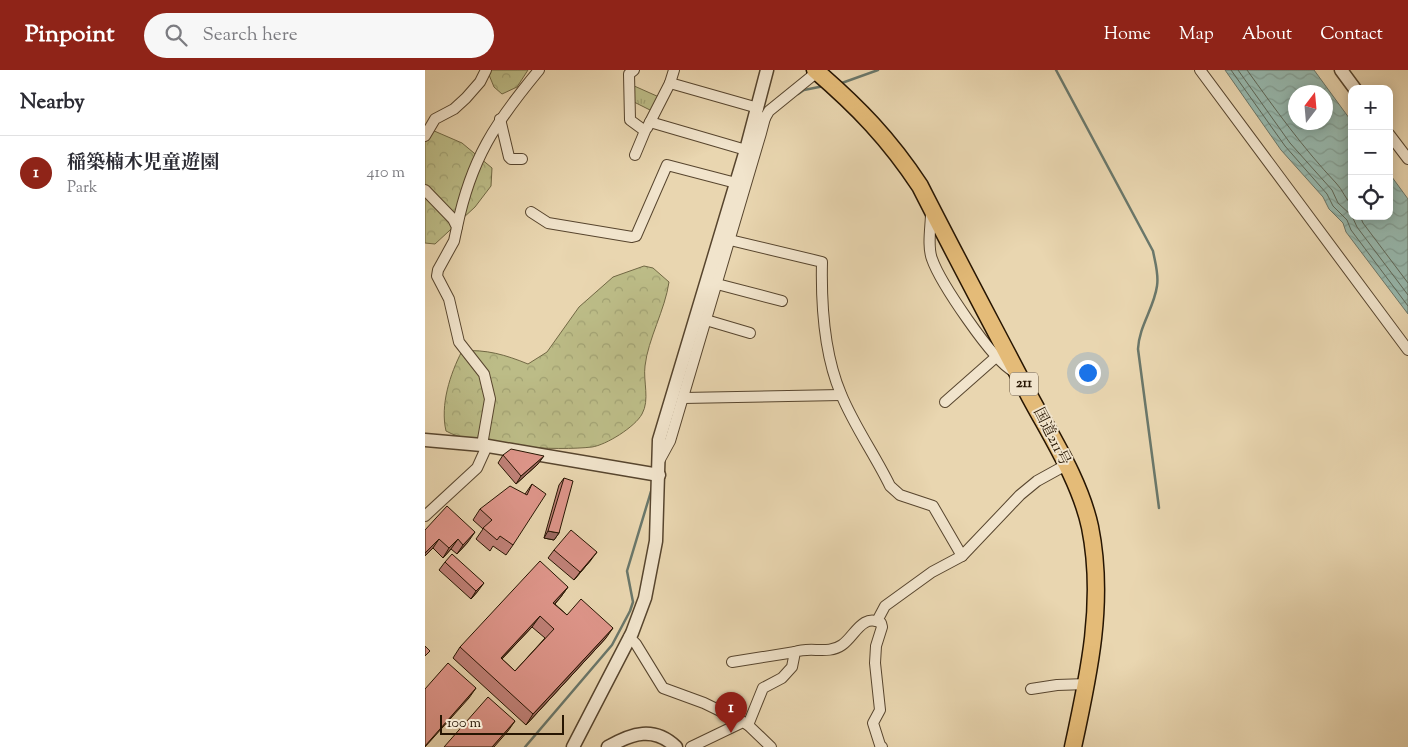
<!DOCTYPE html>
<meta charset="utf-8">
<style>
:root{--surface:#fff;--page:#f7f7f7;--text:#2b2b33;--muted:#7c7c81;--line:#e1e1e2;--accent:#8f2418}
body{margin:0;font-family:"Sorts Mill Goudy","Noto Serif JP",serif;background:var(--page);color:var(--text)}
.controls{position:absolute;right:15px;top:15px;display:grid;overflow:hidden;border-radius:10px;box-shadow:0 2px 12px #0003}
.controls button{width:45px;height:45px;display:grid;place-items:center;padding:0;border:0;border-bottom:1px solid var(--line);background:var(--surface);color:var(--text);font:25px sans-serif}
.compass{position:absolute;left:863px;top:15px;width:45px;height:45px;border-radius:50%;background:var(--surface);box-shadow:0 2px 12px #0003;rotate:16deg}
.scale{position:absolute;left:15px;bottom:12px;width:124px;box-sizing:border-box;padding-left:5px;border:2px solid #261502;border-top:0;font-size:14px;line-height:18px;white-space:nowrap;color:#261502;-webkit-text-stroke:4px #f1e4cc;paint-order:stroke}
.you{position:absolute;left:662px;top:302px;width:18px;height:18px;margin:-12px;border:4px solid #fff;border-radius:50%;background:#1a73e8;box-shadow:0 0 0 8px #1a73e833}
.badge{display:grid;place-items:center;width:32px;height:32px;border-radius:50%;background:var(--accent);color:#fff;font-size:16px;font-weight:700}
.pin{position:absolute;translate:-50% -41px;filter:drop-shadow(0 1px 2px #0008)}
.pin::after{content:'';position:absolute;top:26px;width:18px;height:15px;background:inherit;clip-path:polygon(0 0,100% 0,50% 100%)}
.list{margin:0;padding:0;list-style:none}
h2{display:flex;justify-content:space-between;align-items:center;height:65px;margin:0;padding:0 20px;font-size:21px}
h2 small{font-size:16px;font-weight:400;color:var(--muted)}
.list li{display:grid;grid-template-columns:32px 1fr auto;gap:15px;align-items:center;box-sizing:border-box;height:75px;padding:0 20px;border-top:1px solid var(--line)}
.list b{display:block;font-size:19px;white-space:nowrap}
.list p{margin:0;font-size:16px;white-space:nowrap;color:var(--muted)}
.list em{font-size:16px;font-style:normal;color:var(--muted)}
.icon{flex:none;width:28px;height:28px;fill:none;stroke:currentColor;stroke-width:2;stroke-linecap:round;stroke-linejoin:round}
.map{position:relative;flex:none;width:983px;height:677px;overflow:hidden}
header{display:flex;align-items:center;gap:30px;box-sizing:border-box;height:70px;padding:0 25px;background:var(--accent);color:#fff}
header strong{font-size:24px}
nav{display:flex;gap:28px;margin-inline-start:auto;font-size:18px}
.search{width:350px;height:45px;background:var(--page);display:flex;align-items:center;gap:12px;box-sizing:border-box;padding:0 18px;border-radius:28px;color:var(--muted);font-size:19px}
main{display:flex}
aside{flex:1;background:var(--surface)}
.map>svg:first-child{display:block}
</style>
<header>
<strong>Pinpoint</strong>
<div class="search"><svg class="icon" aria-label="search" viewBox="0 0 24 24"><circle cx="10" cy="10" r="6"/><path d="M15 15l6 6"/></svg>Search here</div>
<nav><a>Home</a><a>Map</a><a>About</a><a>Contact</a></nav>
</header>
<main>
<aside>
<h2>Nearby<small></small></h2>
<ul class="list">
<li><span class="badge">1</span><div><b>稲築楠木児童遊園</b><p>Park</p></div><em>410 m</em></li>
</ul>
</aside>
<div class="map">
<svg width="983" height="677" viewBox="0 0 983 677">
<defs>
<pattern id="grass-tufts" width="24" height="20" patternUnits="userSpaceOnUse" patternTransform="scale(1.25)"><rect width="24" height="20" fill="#bcbc87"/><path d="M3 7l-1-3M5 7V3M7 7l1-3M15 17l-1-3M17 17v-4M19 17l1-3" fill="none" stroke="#a1a173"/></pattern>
<pattern id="forest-crowns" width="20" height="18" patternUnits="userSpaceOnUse" patternTransform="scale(1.25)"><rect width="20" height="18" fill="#bcbc87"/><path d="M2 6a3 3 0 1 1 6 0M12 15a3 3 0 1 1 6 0" fill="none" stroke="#a1a173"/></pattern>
<pattern id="water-waves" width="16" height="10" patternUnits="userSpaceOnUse" patternTransform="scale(1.25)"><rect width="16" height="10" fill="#97b9af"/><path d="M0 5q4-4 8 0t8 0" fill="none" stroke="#829e95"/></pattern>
</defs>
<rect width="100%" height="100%" fill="#e9d6b0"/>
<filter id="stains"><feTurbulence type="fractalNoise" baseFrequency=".004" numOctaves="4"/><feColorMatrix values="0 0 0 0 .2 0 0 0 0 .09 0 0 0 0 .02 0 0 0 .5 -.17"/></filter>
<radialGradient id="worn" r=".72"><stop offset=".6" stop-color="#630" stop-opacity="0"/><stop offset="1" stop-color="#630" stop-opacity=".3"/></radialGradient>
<path fill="url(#grass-tufts)" stroke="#716844" d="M207,15L234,27L227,41L207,31Z"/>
<g fill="url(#forest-crowns)" stroke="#716844">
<path d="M62,0H103L92,17L77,24L69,17Z"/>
<path d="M0,57L37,73L67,98L66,116L50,137L10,174L0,173Z"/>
<path d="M219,196L228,198L244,212C240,240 223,269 220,296C218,311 225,330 217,344C210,357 181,375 167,377C133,381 49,377 21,361C15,335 25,304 37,281C61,279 81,285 103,294L122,282L154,237L188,207Z"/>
</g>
<path fill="url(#water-waves)" stroke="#6a776a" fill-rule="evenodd" d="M800,0H889L927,52V146H964V103L983,129V244L921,162L918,153L904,139L898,127L856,80ZM871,22H901V52H871Z"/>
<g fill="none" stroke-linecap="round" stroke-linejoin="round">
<g stroke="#5e6758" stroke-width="1">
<path d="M806,0L860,76L902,124L908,136L922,150L926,160L983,236"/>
<path d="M813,0L865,73L907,120L913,133L927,146"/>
<path d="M822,0C850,39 878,78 911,113C918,120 920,129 927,135"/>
<path d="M927,146L932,157L983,225"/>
<path d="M935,146L938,153L983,213"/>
</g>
<g stroke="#6a776a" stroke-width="2.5">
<path d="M631,0L728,181C730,192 734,204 732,216C729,238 714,256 713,279L734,438"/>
<path d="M414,14L453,0"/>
<path d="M373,24L379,20L399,16"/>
<path d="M100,677L187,575L205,541L208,532L202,501L227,418"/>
</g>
<defs>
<g id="minor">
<path d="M209,0L204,4L205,50L220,61L210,85"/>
<path d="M249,0L245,13L333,38"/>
<path d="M775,0L983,280"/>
<path d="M340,48L344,41L392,2"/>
<path d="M75,49L84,87L86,89H97"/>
<path d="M225,52L321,80"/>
<path d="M222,58L245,13"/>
<path d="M964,64L983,89"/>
<path d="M0,66L10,49L29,39L41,28L55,12L61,0"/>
<path d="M0,120L28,149L32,157L29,171L13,200L12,206L24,229L34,272L59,304L65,329L57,375"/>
<path d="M106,142L123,153L207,167L211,166L242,95L311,113"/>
<path d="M506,143C506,156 502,176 507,189C515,212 567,290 588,301"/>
<path d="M32,157C46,89 70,53 114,0"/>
<path d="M305,170L397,192C396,235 399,284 416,324C429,356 450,385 465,416L475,425L508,436L537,486"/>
<path d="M292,214L357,231"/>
<path d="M281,250L325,263"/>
<path d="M258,328L416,325"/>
<path d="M520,332L571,287"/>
<path d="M233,393L245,371L336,63L340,48L330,46"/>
<path d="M0,446L52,398L62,376"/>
<path d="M452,551L460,536L507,502L537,486L595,425L612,411L641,395"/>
<path d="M204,567L211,574L238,618L279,633L318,652"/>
<path d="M307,592L370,582"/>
<path d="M606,619L632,615L662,614"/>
<path d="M323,655L346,677"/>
<path d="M266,677L318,652L323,655L338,618L357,608L367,597L370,582C385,576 403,585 417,575C430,566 437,543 456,553L457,557L451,576L450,593L455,640L448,653L455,675L457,677"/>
</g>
<g id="tertiary">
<path d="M916,0L930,19"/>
<path d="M0,370L57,375L234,405"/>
<path d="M148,677L207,563L220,528L231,471L234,370L321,80L342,0"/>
<path d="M183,677C207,663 229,656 251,677"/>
</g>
<path id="trunk" d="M390,0C433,37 464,69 495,116C531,187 568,256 605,327C627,368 655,411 665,457C680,531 664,604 648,677"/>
</defs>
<use href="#minor" stroke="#57452e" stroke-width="12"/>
<use href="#tertiary" stroke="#57452e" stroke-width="15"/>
<use href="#trunk" stroke="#261502" stroke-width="19"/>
<use href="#minor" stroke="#f1e4cc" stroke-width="10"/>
<use href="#tertiary" stroke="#f1e4cc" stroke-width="12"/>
<use href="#trunk" stroke="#e4bb78" stroke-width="16"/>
</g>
<g fill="#c08178" stroke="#261502" fill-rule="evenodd">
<path d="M78,385L113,394L91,414L73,393Z"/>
<path d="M139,408L134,463L129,470L119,468L134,415Z"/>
<path d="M107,414L88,475L81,485L68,476L65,481L51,469L58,459L48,450L55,439L100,424Z"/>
<path d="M0,460L43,472L32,484L26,479L18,488L8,478Z"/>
<path d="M129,480L166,490L149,510L123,488Z"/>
<path d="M20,492L53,521L46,529L14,500Z"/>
<path d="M143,517L135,528L130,534L142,545L181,568L101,655L28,588L35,577ZM107,557L120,568L90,601L77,589Z"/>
</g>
<g fill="#9c6961" stroke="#261502">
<path d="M119,386L113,394L91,414L96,406Z"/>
<path d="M123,461L134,463L129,470L119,468Z"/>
<path d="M50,462L43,472L32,484L38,475Z"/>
<path d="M14,469L8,478L0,486V483Z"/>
<path d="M33,469L26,479L18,488L24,478Z"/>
<path d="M172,482L166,490L149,510L155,502Z"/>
<path d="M59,513L53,521L46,529L51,521Z"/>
<path d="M143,517L135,528L121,543L128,533Z"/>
<path d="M115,546L107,557L68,598L76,588Z"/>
<path d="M188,558L181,568L101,655L108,644Z"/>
<path d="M51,618L44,628L0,677V676Z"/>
<path d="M90,651L83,661L69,677H67Z"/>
</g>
<g fill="#df968b" stroke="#261502" fill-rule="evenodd">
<path d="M86,379L119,386L96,406L78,385Z"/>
<path d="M139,408L148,411L134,463L123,461Z"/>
<path d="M107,414L121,424L88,475L75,466L72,470L58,458L67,450L55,439L85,416L102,425Z"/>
<path d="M22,436L50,462L38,475L33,469L24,478L14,469L0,483V460Z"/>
<path d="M146,460L172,482L155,502L129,480Z"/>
<path d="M27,484L59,513L51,521L20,492Z"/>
<path d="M115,491L143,517L128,533L142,545L156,529L188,558L108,644L35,577ZM115,546L129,559L90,601L76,588Z"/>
<path d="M0,576L5,581L0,586Z"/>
<path d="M23,593L51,618L0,676V619Z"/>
<path d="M63,627L90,651L67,677H19Z"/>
</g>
<g text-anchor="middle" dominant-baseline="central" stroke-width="4" stroke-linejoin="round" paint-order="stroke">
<rect fill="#f1e4cc" stroke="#63533f" stroke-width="1" x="585" y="302.5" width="28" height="23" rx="4"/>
<g font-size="14" font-weight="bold" fill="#261502">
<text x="599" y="314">211</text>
</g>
<g font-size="15" fill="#261502" stroke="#f1e4cc">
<text transform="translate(626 367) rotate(63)">国道211号</text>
</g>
</g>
<rect width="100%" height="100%" filter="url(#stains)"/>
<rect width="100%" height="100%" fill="url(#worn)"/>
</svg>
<div class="controls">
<button>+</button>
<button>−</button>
<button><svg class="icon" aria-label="locate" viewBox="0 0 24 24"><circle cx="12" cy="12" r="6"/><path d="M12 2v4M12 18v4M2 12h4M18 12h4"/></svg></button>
</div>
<svg class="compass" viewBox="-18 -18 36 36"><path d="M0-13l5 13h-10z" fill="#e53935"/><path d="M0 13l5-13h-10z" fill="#7c7c81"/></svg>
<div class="scale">100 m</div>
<div class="you"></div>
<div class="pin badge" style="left:306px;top:663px">1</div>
</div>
</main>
